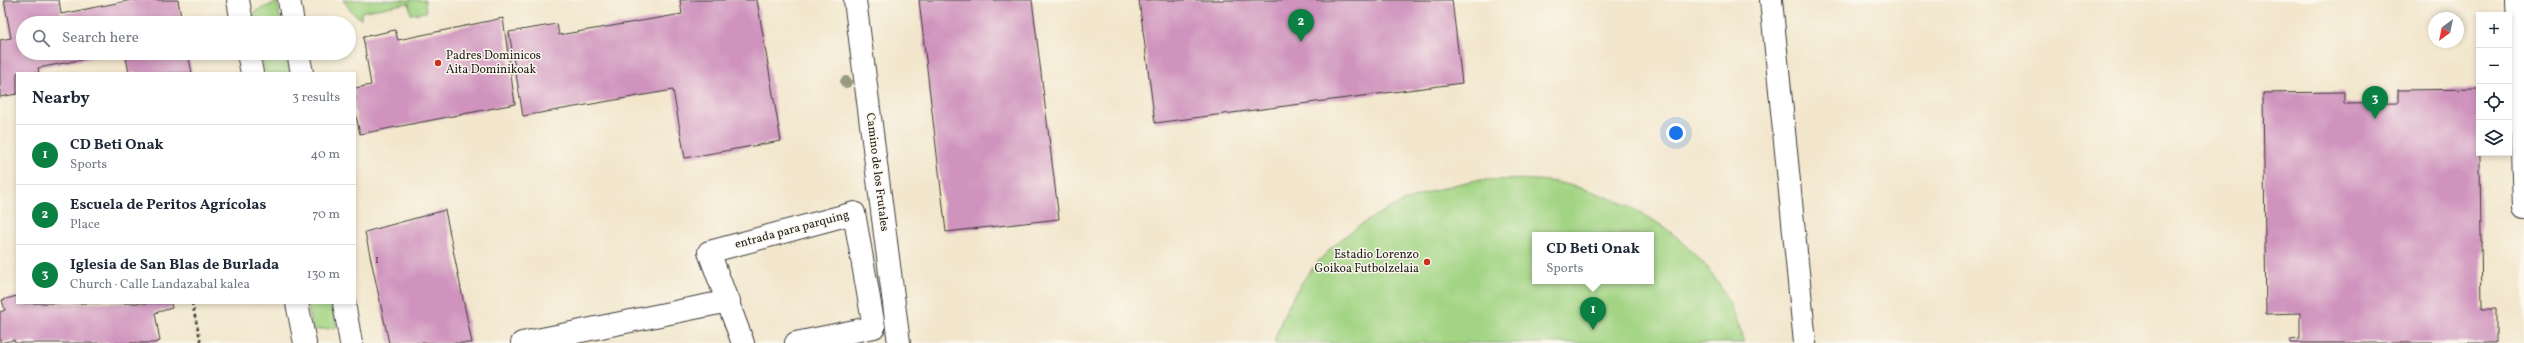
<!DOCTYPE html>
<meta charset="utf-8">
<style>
:root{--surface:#fff;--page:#f6f6f7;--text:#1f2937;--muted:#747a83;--line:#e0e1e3;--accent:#0b8043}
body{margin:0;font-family:Vollkorn,serif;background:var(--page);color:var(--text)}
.controls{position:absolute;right:12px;top:12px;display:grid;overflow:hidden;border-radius:0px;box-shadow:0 2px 6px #0003}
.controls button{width:36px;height:36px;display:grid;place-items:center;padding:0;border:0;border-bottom:1px solid var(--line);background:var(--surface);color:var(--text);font:20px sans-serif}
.compass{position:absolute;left:2428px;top:12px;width:36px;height:36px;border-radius:50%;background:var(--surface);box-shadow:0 2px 6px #0003;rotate:213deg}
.you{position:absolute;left:1676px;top:133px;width:14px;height:14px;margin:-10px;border:3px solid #fff;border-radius:50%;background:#1a73e8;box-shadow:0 0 0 6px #1a73e833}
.badge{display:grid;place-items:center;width:26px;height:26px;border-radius:50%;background:var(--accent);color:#fff;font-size:13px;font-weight:700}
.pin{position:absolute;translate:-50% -33px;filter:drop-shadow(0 1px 2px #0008)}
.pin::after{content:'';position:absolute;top:21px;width:14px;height:12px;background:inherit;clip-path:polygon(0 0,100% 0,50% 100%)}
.popup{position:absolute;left:1532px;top:232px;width:122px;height:52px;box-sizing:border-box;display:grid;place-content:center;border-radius:0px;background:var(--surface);filter:drop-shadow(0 1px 3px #0005);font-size:13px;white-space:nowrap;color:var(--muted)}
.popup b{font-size:15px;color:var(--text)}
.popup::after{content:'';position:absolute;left:50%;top:100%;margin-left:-8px;border:8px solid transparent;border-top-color:var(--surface)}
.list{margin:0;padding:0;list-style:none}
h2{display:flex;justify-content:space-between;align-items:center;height:52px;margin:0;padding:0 16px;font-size:17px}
h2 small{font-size:13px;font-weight:400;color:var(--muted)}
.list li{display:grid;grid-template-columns:26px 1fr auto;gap:12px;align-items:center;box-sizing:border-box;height:60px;padding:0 16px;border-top:1px solid var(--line)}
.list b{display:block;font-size:15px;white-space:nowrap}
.list p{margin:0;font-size:13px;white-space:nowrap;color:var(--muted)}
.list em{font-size:13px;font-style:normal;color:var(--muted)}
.icon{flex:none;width:22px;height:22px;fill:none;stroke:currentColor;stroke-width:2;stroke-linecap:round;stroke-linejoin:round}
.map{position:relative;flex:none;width:2524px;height:343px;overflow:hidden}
.search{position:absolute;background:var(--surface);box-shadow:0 2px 6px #0003;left:16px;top:16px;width:340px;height:44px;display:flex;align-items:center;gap:10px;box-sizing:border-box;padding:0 14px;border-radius:22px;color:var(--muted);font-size:15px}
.panel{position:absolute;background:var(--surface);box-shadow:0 2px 6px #0003;left:16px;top:72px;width:340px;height:232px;border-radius:0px}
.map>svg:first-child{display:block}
</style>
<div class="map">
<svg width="2524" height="343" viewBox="0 0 2524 343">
<rect width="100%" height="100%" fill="#fbf7ec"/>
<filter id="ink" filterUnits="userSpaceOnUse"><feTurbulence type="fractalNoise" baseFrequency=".025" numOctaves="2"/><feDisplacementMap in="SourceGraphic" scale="8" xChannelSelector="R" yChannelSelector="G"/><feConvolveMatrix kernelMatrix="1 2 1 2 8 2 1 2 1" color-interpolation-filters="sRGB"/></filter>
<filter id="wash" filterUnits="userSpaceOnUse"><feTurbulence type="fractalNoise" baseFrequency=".012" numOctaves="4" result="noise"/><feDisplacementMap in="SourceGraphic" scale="16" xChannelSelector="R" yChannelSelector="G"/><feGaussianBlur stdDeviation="0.9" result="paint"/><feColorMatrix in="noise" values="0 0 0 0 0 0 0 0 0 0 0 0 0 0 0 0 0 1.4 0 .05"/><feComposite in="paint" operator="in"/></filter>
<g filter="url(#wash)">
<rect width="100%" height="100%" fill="#f2e6cc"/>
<g fill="#a2d483" stroke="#5f7850" fill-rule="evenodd">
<path d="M343,0H425L426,12L411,14L409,3L361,12V19L352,12Z"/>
<path d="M277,2L281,23H256L254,12Z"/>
<path d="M261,53H286L290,73H265Z"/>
<path d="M1477,180C1505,180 1537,177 1565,184C1636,200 1707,244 1734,314C1737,323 1743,333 1744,343H1274C1301,247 1384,197 1477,180ZM1535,235H1651V281H1535Z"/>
<path d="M307,303H332L337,328L312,330Z"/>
</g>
<g id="blocks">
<g fill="#cf93bd">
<path d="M4,0H59L61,14L132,0H178L182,23H23V53L111,54L38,68L39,73H17V94L0,97V40L11,38Z"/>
<path d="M680,0H757L781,141L685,158L673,90L523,116L509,32L557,24L559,35L682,14Z"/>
<path d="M919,0H1032L1059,219L946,232Z"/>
<path d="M1139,0H1452L1462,83L1155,123Z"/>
<path d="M503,18L515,104L360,134L355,111V88L371,85L363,37L395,30L398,40Z"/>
<path d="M125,53H188L192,73H129Z"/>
<path d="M2479,89L2482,309H2496V343H2290V340L2300,339V313L2266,314L2263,93L2344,92V104L2398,103V90Z"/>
<path d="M445,210L472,343H389L365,232Z"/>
<path d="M17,296V303H171L172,308L155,313L160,341L154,343H15L14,340L0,343V312L5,310L2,300Z"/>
</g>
</g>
</g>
<g filter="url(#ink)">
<use href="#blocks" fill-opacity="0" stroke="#3c3a36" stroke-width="1"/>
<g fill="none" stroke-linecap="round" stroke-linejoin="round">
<defs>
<g id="minor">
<path d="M855,0L899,343"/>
<path d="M1771,0L1805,343"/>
<path d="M2517,0L2524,208"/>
<path d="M522,343L729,301"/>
<path d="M743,343L709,252L854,213L874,327L796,343"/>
</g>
<g id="tertiary">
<path d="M238,0L242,23"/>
<path d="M289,0L293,23"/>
<path d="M248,53L252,73"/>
<path d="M298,53L302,73"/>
<path d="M297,303L305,343"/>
<path d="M344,303L351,343"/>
</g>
</defs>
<use href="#minor" stroke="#3c3a36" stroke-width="24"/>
<use href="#tertiary" stroke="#3c3a36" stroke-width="24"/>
<path stroke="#3c3a36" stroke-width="2.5" stroke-dasharray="3 3" stroke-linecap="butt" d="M192,303L201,343"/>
<use href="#minor" stroke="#fff" stroke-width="22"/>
<use href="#tertiary" stroke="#fff" stroke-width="22"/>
</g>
<circle fill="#969a7f" cx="846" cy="82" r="6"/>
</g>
<g fill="#c8321e" stroke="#fbf7ec" stroke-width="1.5">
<circle cx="438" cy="63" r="4"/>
<circle cx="1427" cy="262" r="4"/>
</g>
<g text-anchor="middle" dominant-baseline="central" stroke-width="3" stroke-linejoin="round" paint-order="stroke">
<g font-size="10" fill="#493a44">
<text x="377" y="260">1</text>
</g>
<g font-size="12" fill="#1c1c1c" stroke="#fbf7ec" text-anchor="start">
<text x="446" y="56">Padres Dominicos<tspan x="446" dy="14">Aita Dominikoak</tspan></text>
<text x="1419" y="255" text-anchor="end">Estadio Lorenzo<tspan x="1419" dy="14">Goikoa Futbolzelaia</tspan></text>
</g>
<g font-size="12" fill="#1c1c1c" stroke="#fbf7ec">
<text transform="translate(877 172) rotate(83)">Camino de los Frutales</text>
<text transform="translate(792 230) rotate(-15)">entrada para parquing</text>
</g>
</g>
</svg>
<div class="controls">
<button>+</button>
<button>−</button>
<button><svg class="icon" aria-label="locate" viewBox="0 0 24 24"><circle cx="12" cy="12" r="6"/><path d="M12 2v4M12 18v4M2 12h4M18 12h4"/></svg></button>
<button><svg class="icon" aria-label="layers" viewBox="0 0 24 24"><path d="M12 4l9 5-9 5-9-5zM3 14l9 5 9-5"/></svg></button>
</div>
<svg class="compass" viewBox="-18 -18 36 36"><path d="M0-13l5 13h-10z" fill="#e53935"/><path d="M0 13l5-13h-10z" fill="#747a83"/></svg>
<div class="you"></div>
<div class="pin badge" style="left:1593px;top:330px">1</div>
<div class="popup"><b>CD Beti Onak</b>Sports</div>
<div class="pin badge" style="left:1301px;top:42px">2</div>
<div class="pin badge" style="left:2375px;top:119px">3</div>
<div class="search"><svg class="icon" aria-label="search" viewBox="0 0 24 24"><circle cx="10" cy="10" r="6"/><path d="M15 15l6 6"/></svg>Search here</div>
<section class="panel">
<h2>Nearby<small>3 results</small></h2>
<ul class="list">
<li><span class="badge">1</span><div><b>CD Beti Onak</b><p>Sports</p></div><em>40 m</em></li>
<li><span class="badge">2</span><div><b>Escuela de Peritos Agrícolas</b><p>Place</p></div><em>70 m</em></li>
<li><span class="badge">3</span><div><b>Iglesia de San Blas de Burlada</b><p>Church · Calle Landazabal kalea</p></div><em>130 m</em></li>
</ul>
</section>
</div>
